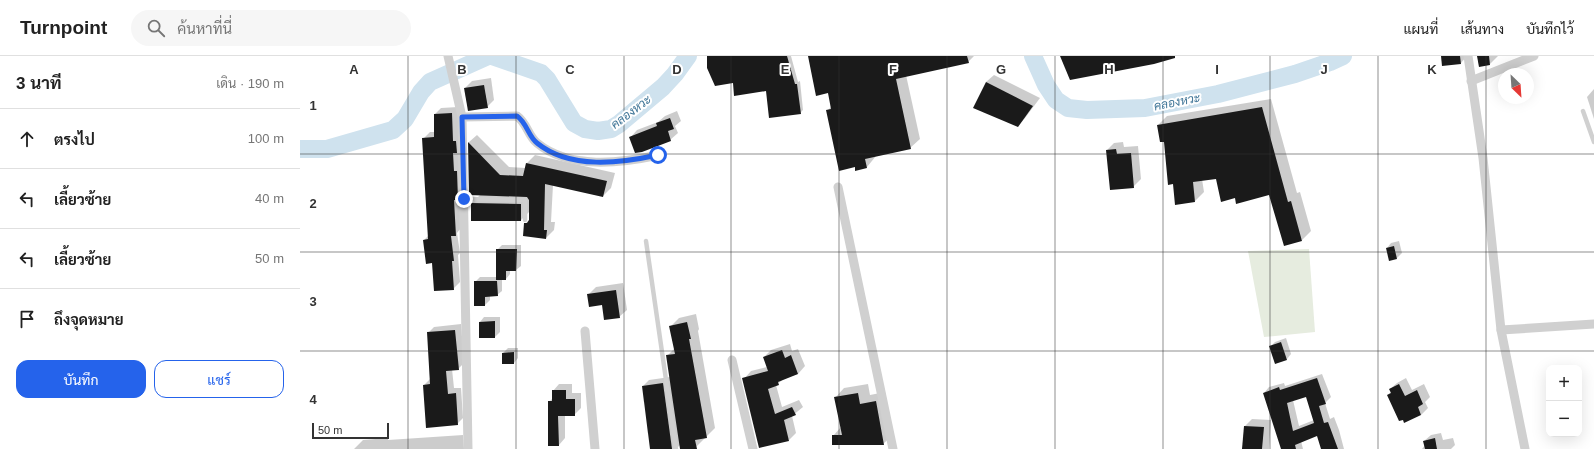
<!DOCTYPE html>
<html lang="th">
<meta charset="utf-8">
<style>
:root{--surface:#fff;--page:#f6f6f6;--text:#222;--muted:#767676;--line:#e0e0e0;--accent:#2563eb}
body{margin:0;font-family:Helvetica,Sarabun,sans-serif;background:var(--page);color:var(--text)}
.controls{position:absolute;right:12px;bottom:12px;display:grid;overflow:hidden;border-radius:8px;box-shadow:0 4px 16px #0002}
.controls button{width:36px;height:36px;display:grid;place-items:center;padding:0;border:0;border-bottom:1px solid var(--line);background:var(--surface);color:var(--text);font:20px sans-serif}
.compass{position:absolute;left:1198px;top:12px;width:36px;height:36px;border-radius:50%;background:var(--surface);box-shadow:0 4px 16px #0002;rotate:155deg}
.scale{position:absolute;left:12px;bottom:10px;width:77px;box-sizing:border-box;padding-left:4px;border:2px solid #333;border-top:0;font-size:11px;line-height:14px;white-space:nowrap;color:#333;-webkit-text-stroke:3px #fff;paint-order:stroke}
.stop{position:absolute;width:12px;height:12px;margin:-9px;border:3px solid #2563eb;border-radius:50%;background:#fff}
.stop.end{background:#2563eb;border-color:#fff;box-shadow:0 1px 4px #0008}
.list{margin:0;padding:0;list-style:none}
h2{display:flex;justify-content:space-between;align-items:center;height:52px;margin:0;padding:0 16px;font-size:17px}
h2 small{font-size:13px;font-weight:400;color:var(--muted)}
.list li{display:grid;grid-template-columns:26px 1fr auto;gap:12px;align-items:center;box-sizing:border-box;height:60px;padding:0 16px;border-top:1px solid var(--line)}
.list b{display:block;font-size:15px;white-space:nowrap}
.list em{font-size:13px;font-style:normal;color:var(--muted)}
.actions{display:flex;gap:8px;padding:12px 16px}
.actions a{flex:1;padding:9px 0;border:1px solid var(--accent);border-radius:12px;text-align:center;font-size:14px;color:var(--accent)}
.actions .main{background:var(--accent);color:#fff}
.icon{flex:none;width:22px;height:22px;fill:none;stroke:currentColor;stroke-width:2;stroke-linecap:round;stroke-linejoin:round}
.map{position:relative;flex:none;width:1294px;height:393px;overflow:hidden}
header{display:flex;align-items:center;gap:24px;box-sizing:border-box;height:56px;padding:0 20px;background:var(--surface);border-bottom:1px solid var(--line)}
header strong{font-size:19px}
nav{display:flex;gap:22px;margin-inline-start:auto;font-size:14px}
.search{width:280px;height:36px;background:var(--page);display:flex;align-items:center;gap:10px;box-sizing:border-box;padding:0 14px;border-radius:22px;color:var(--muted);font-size:15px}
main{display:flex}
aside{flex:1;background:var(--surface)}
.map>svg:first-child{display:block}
</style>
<header>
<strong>Turnpoint</strong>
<div class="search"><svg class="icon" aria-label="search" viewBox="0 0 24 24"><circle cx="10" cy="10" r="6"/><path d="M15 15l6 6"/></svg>ค้นหาที่นี่</div>
<nav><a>แผนที่</a><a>เส้นทาง</a><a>บันทึกไว้</a></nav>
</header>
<main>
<aside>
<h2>3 นาที<small>เดิน · 190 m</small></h2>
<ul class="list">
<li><svg class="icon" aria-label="ahead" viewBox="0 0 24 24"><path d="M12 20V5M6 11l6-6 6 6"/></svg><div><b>ตรงไป</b></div><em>100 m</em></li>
<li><svg class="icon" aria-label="left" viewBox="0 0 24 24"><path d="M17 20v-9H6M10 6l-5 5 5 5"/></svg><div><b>เลี้ยวซ้าย</b></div><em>40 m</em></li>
<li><svg class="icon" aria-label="left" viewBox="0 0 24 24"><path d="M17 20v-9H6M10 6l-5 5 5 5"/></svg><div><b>เลี้ยวซ้าย</b></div><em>50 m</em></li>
<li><svg class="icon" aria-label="arrive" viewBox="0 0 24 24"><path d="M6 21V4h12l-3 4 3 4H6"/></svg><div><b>ถึงจุดหมาย</b></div></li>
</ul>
<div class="actions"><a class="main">บันทึก</a><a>แชร์</a></div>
</aside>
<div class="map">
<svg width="1294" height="393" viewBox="0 0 1294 393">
<rect width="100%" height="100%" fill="#fff"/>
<path fill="#e6ecdf" d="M1009,193L1015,276L964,281L948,195Z"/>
<g fill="#0003" fill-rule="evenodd">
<path d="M408,0H491L498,26L500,25L503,54L500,57L467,34L434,25Z"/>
<path d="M509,0H674L668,6L606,19L620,83L610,92L576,100L567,111L555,110L527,55L532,50L528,36Z"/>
<path d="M1142,0H1167L1161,7Z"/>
<path d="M1178,0H1198L1190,8Z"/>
<path d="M694,19L740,42L725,62L718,70L686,26Z"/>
<path d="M191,22L194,44L187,51L165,32L172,25Z"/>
<path d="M1294,33V63L1287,41Z"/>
<path d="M971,43L997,137L1000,136L1011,175L1002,184L970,138L935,141L917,121L902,123L904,136L895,145L874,127L865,84L858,69L867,60Z"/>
<path d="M158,51L161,172L157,177L160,197L158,199L160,226L153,233L133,206L124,184L129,179L123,83L130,76H135V58L141,52Z"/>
<path d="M377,55L381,65L375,70L378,77L370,84L330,82L337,74L358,66L365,60Z"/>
<path d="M177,79L209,111L226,112V108L235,99L315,117L311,132L303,140L253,129L251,166H255L254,174L246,182L225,168L230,163V155L221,164H172V147L180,139L170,138L169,86Z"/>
<path d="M823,86L824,91L838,90L841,123L833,131L807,94L814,87Z"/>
<path d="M1099,185L1102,197L1097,202L1089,203L1087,192L1091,187Z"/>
<path d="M202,189H221V210L216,214H210V218L206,223H202V235L197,239L190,240V244L185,249H175V226L180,221H197V194Z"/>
<path d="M323,227L327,254L319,261L289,238L296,231Z"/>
<path d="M396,258L399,273L398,275L415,372L396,391L381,393L380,389L376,393H351L343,330L349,324L370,321L367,300L375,292L370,271L379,262Z"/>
<path d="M184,261H200V276L195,281L180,266Z"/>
<path d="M161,268L164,307L158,313H152L154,332H161L163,362L157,368L124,329L130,323L128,277L134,271Z"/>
<path d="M986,282L991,298L987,303L970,291L975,286Z"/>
<path d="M490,288L492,295L498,293L505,310L498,318L485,322L476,329L482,351L499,344L503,351L492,360L496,377L489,384L444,323L451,315L467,311L464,301L471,294Z"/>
<path d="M208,292H218V302L214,307L203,297Z"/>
<path d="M1022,318L1031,341L1025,347L1030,363L1034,361L1039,374L1044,393H1022L1018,379L1001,385L1003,393H982L964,337L969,331L984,327L985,330ZM1007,340L1014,364L999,370L993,344Z"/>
<path d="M1106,322L1112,334L1124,328L1130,341L1125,346L1128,352L1121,359L1088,339L1091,336L1090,333L1097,327Z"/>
<path d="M259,328H272V337H281V352L274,359H265V382L259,389L249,346L253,342V335Z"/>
<path d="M568,328L570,339L585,336L593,379L583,388L533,380L541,371L535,342L544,332Z"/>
<path d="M952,363L971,364L969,393H943L945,370Z"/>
<path d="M1141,377L1143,384L1153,382L1155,389L1151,393H1122L1125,389L1124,385L1131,379Z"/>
<path d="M163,379L164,393H54L63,384L88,382V384Z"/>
</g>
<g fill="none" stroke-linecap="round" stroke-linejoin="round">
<g stroke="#cfe2ee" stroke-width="18">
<path d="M192,0L241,17L247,23L274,67L285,73L298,75L311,73L319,68L363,31L375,18L388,0"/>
<path d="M733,0L746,29L756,44L768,52L787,54L845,52L918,38L995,18L1030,6L1043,0"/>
<path d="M0,93H27L93,74L105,63L121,36L130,26L188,0"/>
</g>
</g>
<g fill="#1a1a1a" fill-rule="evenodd">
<path d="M407,0H487L495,28H497L501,58L469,62L466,35L434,40L433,27L415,30L407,12Z"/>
<path d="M508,0H667L669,7L596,23L611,93L565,103L567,112L555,115V111L539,115L526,54L531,53L528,37L516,40Z"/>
<path d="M760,0H875V2L854,8L770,24Z"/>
<path d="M1141,0H1160L1161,8L1142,10Z"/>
<path d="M1177,0H1189L1190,9L1179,11Z"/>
<path d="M686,26L733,50L718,71L673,52Z"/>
<path d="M184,29L188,52L168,55L164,32Z"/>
<path d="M962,51L988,146L991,145L1002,185L984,190L969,139L936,148L935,142L921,146L916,123L893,126L895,146L875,149L873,128L868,129L864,86H860L857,69Z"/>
<path d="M152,57L153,85H156L157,97H153L154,115H157L158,144H154L156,180H151L154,205H152L154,234L134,235L132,207L126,208L123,184L128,183L122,82L134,81V58Z"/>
<path d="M370,62L374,73L368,75L371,85L342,96L335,97L329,81L357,70L356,67Z"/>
<path d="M168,86L200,119L223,120L226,107L307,125L303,141L245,128L244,174H247L246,183L223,180L224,167H227L229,164V144L227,141L169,139Z"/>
<path d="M816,93L817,98L831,97L834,132L810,134L806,94Z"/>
<path d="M171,147L221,148V165H171Z"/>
<path d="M1094,190L1097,203L1089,205L1086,192Z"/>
<path d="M196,193H217L216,215H206V224H196Z"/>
<path d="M174,225H197L198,240L185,241V250H174Z"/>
<path d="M316,234L320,262L304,264L302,249L289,251L287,238Z"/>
<path d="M195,265V282H179V266Z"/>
<path d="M387,266L391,283H389L407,382L395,384L397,393H380L366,299L375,298L369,270Z"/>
<path d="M155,274L159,314L146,315L148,338L156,337L158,369L126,372L123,329L130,328L127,276Z"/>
<path d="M981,286L987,304L975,308L969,290Z"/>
<path d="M482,294L485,302L491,299L498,318L478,326L479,329L468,333L475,358L492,351L496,359L484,364L489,385L459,392L442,322L468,315L463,301Z"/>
<path d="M214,296V308H202V297Z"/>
<path d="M1017,322L1026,348L1019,350L1024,367L1028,366L1038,393H1021L1017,380L995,389L996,393H981L963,337L979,331L980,334ZM1006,341L1014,367L993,375L987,347Z"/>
<path d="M363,327L372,393H350L342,330Z"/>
<path d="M1099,328L1105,340L1117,334L1123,348L1118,351L1121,359L1104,367L1103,364L1099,365L1087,339L1091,337L1089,333Z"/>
<path d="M252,334H266V343H275V360H258L259,390H248V345H252Z"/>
<path d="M558,337L560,348L576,345L584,389H532V379H542L534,341Z"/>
<path d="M944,370L964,371L962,393H942Z"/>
<path d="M1135,382L1137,393H1125L1123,385Z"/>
</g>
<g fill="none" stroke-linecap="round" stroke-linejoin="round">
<g stroke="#d0d0d0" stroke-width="4.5">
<path d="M1283,55L1294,86"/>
<path d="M164,143L225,144V164"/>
<path d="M346,185L376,393"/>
</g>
<g stroke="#d0d0d0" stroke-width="9">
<path d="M148,0L162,61L168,393"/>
<path d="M1168,0L1183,102L1201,274L1225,393"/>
<path d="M1171,25L1234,0"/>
<path d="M162,61L217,60C227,67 228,80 237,87C270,114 321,107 359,99"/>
<path d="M538,131L593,393"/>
<path d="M1201,274L1294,268"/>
<path d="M285,275L295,393"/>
<path d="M432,304L453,393"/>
</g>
</g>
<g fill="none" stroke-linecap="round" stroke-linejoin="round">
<path stroke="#2563eb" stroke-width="5" d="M164,143L162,61L217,60C227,67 228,80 237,87C270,114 321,107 358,99"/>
</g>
<path fill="none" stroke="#333" stroke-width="1" stroke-opacity="0.55" d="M108,0V393M216,0V393M324,0V393M431,0V393M539,0V393M647,0V393M755,0V393M863,0V393M970,0V393M1078,0V393M1186,0V393M0,98H1294M0,196H1294M0,295H1294"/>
<g text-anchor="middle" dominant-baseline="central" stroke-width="4" stroke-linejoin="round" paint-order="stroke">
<g font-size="12" font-style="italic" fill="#3f7597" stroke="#fff">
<text transform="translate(877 46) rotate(-11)">คลองหวะ</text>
<text transform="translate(331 56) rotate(-37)">คลองหวะ</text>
</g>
</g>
<g font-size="13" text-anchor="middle" font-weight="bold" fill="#333" stroke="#fff" stroke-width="4" stroke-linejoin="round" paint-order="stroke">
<text x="54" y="18">A</text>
<text x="162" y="18">B</text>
<text x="270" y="18">C</text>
<text x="377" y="18">D</text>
<text x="485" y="18">E</text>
<text x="593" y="18">F</text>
<text x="701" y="18">G</text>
<text x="809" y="18">H</text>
<text x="917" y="18">I</text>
<text x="1024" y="18">J</text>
<text x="1132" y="18">K</text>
<text x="13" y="54">1</text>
<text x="13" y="152">2</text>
<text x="13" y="250">3</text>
<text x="13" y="348">4</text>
</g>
</svg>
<div class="controls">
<button>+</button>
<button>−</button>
</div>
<svg class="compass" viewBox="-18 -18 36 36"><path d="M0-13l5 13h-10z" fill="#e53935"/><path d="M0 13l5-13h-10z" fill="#767676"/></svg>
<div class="scale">50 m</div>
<div class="stop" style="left:358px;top:99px"></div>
<div class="stop end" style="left:164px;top:143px"></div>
</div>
</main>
